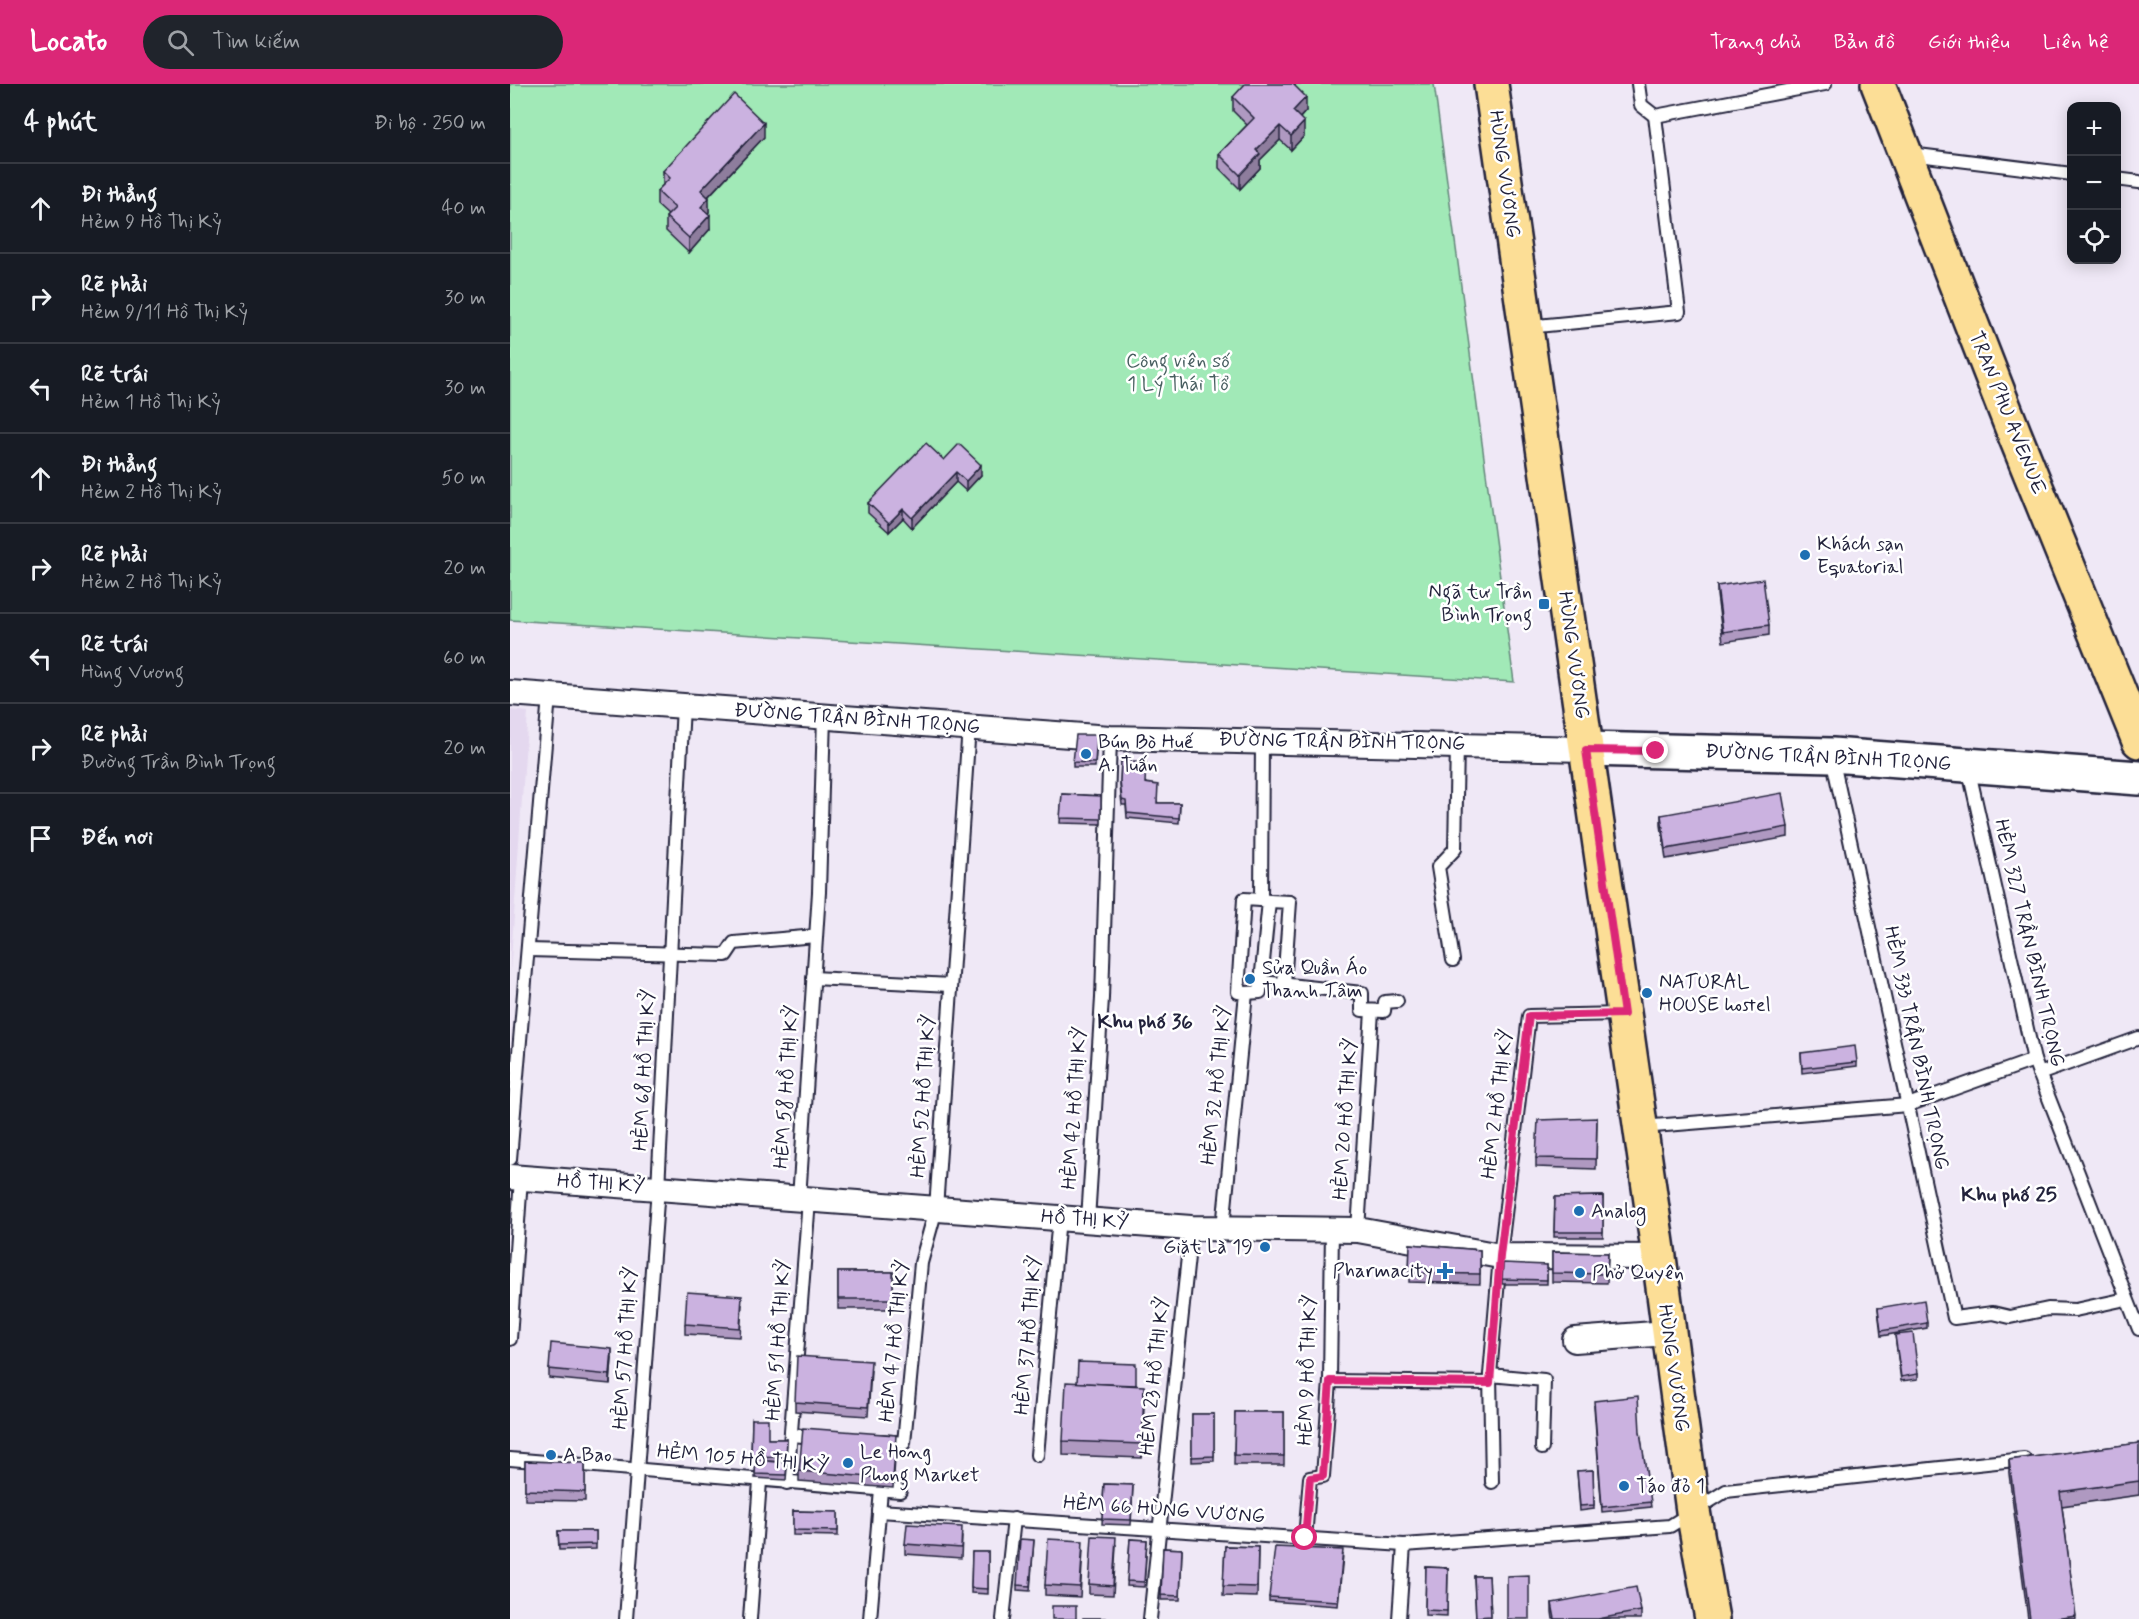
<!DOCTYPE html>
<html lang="vi">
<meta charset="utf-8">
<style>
:root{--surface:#171b24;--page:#20242c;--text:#f1f3f6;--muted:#9ea1a6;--line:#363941;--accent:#db2777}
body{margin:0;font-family:Mynerve,sans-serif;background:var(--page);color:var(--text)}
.controls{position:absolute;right:18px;top:18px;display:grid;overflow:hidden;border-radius:12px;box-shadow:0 3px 15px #0003}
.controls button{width:54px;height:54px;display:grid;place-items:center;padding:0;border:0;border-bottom:2px solid var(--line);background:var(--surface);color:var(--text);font:30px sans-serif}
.stop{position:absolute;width:18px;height:18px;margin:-14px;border:4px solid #db2777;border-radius:50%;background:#fff}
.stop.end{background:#db2777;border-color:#fff;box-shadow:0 2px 6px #0008}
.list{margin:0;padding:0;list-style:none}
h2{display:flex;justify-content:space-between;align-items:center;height:78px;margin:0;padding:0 24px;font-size:26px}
h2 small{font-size:20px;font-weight:400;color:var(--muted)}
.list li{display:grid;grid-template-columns:39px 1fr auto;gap:18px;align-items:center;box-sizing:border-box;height:90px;padding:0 24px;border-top:2px solid var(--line)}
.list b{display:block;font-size:22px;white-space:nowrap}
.list p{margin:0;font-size:20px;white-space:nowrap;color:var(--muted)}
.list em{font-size:20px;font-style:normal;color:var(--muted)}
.icon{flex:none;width:33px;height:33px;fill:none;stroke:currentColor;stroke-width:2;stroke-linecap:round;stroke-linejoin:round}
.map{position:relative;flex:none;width:1629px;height:1535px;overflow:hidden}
header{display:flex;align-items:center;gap:36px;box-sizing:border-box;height:84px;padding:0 30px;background:var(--accent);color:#fff}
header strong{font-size:28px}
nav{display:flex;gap:33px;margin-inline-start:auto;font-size:21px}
.search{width:420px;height:54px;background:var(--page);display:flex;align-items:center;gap:15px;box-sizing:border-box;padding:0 21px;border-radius:33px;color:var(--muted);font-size:22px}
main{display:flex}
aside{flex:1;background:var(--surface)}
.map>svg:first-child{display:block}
</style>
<header>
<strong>Locato</strong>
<div class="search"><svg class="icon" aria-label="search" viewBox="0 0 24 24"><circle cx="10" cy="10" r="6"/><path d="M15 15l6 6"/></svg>Tìm kiếm</div>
<nav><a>Trang chủ</a><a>Bản đồ</a><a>Giới thiệu</a><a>Liên hệ</a></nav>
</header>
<main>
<aside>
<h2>4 phút<small>Đi bộ · 250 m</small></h2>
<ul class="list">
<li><svg class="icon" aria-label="ahead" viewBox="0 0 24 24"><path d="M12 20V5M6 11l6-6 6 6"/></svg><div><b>Đi thẳng</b><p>Hẻm 9 Hồ Thị Kỷ</p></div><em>40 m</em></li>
<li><svg class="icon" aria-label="right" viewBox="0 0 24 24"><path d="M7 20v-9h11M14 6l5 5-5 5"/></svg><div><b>Rẽ phải</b><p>Hẻm 9/11 Hồ Thị Kỷ</p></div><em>30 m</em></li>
<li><svg class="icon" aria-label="left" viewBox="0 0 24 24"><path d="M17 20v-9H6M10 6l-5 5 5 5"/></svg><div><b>Rẽ trái</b><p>Hẻm 1 Hồ Thị Kỷ</p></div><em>30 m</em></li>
<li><svg class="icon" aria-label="ahead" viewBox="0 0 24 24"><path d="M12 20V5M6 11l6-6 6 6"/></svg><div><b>Đi thẳng</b><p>Hẻm 2 Hồ Thị Kỷ</p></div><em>50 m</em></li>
<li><svg class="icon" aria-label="right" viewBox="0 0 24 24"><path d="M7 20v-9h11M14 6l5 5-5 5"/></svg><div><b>Rẽ phải</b><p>Hẻm 2 Hồ Thị Kỷ</p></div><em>20 m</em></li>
<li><svg class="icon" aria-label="left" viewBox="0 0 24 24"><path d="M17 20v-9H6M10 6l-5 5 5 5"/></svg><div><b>Rẽ trái</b><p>Hùng Vương</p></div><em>60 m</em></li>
<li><svg class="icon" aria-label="right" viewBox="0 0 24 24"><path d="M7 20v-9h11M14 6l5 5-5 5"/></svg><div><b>Rẽ phải</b><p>Đường Trần Bình Trọng</p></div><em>20 m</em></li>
<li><svg class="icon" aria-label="arrive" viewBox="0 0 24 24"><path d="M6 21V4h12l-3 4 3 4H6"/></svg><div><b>Đến nơi</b></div></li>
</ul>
</aside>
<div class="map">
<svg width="1629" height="1535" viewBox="0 0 1629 1535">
<rect width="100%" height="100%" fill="#efe8f6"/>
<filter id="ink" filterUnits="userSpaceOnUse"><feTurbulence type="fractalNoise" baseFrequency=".0167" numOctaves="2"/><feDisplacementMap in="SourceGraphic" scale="12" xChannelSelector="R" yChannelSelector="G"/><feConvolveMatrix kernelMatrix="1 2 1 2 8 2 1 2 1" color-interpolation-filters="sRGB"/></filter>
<g filter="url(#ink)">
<path fill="#e4d8ef" d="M0,626L18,628L0,890Z"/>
<path fill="#a1e9b7" stroke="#628679" stroke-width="1.5" d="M0,0H924L1004,598L0,536Z"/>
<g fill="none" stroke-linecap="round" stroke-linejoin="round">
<defs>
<g id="lane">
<path d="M1128,0L1131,21L1145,32L1315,0"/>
<path d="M1400,70L1562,90"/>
<path d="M1606,95L1629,98"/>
<path d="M1017,243L1169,228L1145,32"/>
<path d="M1322,673L1444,1234L1483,1229L1500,1233L1538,1225L1565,1226L1616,1215"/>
<path d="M1458,683L1524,976L1629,1245"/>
<path d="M759,817L780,818L774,900"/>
<path d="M18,866L216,871L224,859L306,852"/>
<path d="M943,876L928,783L945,765L947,661"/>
<path d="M303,894L441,901"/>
<path d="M752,898L852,909V926L874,927L875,918L887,917"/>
<path d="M736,909L750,908L759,817L751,816L752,656"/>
<path d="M1529,990L1629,954"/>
<path d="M1132,1043L1398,1021L1524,976"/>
<path d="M0,1075L39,612"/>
<path d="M289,1115L309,808L314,632"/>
<path d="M578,1136L592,914L600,654"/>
<path d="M713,1144L736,909L728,908L734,815L751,816"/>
<path d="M848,1146L862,927"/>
<path d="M0,1255L11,1094"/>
<path d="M980,1291L1034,1296L1032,1364"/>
<path d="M820,1297L980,1299"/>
<path d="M281,1351L306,1353"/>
<path d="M372,1357L394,1359L411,1179L426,1125L459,642"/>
<path d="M527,1371L549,1134"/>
<path d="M0,1375L390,1407"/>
<path d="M982,1398L980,1291L990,1172L1019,932L1113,930"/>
<path d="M277,1399L299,1116"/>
<path d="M369,1427L894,1461L1160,1442L1216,1407L1514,1375"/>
<path d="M795,1454L800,1394L813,1392L820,1297L822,1145"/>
<path d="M116,1535L148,1104L173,622"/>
<path d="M240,1535L250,1397"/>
<path d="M360,1535L371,1406"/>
<path d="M493,1535L504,1435"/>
<path d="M640,1535L681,1144"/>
<path d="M889,1535L894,1461"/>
</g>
<g id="street">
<path d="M0,609L600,654L1076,665"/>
<path d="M0,1093L681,1144L848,1146L990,1172L1149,1173"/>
<path d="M1065,1256L1157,1249"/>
</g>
<path id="secondary" d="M1076,665L1322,671L1629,694"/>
<g id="primary">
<path d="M981,0L1149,1173L1183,1427L1202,1535"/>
<path d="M1368,0L1504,349L1629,657"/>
</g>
</defs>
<use href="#lane" stroke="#22223b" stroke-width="16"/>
<use href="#street" stroke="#22223b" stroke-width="28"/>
<use href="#secondary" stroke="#22223b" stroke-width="38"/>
<use href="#primary" stroke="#22223b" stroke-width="38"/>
<use href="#lane" stroke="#fff" stroke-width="12"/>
<use href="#street" stroke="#fff" stroke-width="24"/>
<use href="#secondary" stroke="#fff" stroke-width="33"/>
<use href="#primary" stroke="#fcde96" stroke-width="33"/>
</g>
<g fill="#af99c1" stroke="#22223b" stroke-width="1.5">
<path d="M785,0V3L796,27L790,34L794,52L781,66L770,56L750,76V84L730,105L709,84V70L737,41L723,27V13Z"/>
<path d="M254,53L198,113L199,128L198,129L200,145L179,169L156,147V133L158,131L147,121V107L153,101V87Z"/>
<path d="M434,376L471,391L456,407L446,398L402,444L393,434L379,448L358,429V419Z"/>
<path d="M1207,502L1259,541V551L1213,558L1207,511Z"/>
<path d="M587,651L585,683H563V678Z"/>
<path d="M611,677L636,699L648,719H670L669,739L617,734L616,721H612L610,702Z"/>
<path d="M552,710L591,712V740L550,739Z"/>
<path d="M1151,731L1278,743V753L1156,775L1151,741Z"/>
<path d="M1291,969L1347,978V982L1292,989Z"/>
<path d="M1087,1034L1086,1085L1026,1083V1074Z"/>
<path d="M1093,1112V1153H1044L1045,1113Z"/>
<path d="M900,1160L970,1166V1200L899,1198Z"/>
<path d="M1042,1168L1098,1169L1097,1199L1042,1198Z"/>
<path d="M1037,1181V1200H992V1195Z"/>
<rect x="328" y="1188" width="55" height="37"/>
<path d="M232,1221L230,1253L175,1250V1240Z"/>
<path d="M1368,1224L1417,1239V1244L1371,1252Z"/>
<path d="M1385,1251L1408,1290V1295L1391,1297Z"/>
<path d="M102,1274L100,1300L39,1294V1285Z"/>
<path d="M361,1287L358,1332L285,1327V1318Z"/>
<path d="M626,1301L634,1316L632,1374L553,1371V1357Z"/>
<path d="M1084,1322L1130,1348L1141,1423L1092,1428Z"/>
<path d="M725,1328H774V1381H724Z"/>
<path d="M682,1330H704V1377L682,1378Z"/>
<path d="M242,1335L258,1355H277L276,1378L253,1377L277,1384L276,1396L245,1394L246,1377H241Z"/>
<path d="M1629,1359V1411L1552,1422L1566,1535H1518L1499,1390V1376Z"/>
<path d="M386,1361L383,1404L289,1397V1387Z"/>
<path d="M15,1377L75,1379V1417L15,1416Z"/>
<path d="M1083,1386L1084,1425L1070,1427L1067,1387Z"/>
<path d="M594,1400L623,1401L621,1441L592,1440Z"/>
<path d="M283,1427L328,1428V1452L283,1451Z"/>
<path d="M48,1447H86V1465L49,1466Z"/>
<path d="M452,1453L451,1474L395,1470V1460Z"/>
<path d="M620,1455L637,1456L634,1503L617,1502Z"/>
<path d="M524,1456L520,1507L507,1506V1501Z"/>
<path d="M606,1462L603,1511L579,1510V1500Z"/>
<path d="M715,1462L748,1463L747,1513L713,1512Z"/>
<path d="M653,1464L672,1465L670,1516H651Z"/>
<path d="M573,1466L570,1513L535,1511V1501Z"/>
<path d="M462,1468H478V1510L461,1509Z"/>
<path d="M833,1471L828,1522L759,1517V1513Z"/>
<path d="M916,1483L938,1484L937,1532L915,1531Z"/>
<path d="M964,1492H979L981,1535H966Z"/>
<path d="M1042,1519L1131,1527V1535H1043L1042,1528Z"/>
</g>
<g fill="#8e7d9d" stroke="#22223b" stroke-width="1.5">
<path d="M796,13V27L783,41V27Z"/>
<path d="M794,38V52L781,66V52Z"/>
<path d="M254,39V53L191,120V106Z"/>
<path d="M770,42V56L750,76V84L730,105V91L746,66Z"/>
<path d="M199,114V128L191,137V123Z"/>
<path d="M200,131V145L179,169V154Z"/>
<path d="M471,381V391L456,407V397Z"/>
<path d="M446,388V398L402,444V434Z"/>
<path d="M393,425V434L379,448V439Z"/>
<path d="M102,1265V1274L100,1300V1291Z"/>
<path d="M634,1302V1316L632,1374V1360Z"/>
</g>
<g fill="#cbb2e0" stroke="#22223b" stroke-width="1.5">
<path d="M735,0H783L796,13L783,27L794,38L781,52L770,42L746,66L750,70L730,91L709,70L744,34L723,13Z"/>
<path d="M224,10L254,39L191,106L199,114L191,123L200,131L179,154L156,133L165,124L147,107L160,94L153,87Z"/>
<path d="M416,359L434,376L449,360L471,381L456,397L446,388L402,434L393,425L379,439L358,419Z"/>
<path d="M1253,495L1259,541L1213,548L1207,502Z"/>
<path d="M566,651H587L585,679L563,678Z"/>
<path d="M611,677L636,679L635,699L648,701L647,719H670L669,734L617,729L616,717L612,716L610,697Z"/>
<path d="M1272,709L1278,743L1156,765L1151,731Z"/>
<path d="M552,710L591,712V735L550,734Z"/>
<path d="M1345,962L1347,978L1292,984L1291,969Z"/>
<path d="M1087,1034L1086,1075L1026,1074L1028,1036Z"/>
<path d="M1093,1112V1148H1044L1045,1113Z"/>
<path d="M900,1160L970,1166V1190L899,1189Z"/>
<path d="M1042,1168L1098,1169L1097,1190L1042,1189Z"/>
<path d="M993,1179L1037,1181V1196L992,1195Z"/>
<rect x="328" y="1188" width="55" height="27"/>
<path d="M177,1208L232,1212L230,1244L175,1240Z"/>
<path d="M1414,1216L1417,1239L1371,1247L1368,1224Z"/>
<path d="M1403,1249L1408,1290L1391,1293L1385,1251Z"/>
<path d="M41,1259L102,1265L100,1291L39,1285Z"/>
<path d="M287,1272L361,1277L358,1323L285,1318Z"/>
<path d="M568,1278L626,1280V1301L567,1299Z"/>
<path d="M556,1298L634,1302L632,1360L553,1357Z"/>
<path d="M1128,1312L1130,1348L1141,1418L1092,1423L1084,1317Z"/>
<path d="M725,1328H774V1372L724,1371Z"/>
<path d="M682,1330H704V1372L682,1373Z"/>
<path d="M242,1335H258V1355H277L276,1373L241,1372Z"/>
<path d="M293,1344L386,1351L383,1395L289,1387Z"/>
<path d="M1629,1359V1397L1550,1408L1566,1532L1544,1535H1520L1499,1376Z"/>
<path d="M246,1376L277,1379L276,1391L245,1390Z"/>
<path d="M15,1377L75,1379V1408L15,1406Z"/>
<path d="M1083,1386L1084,1421L1070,1422L1067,1387Z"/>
<path d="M594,1400L623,1401L621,1436L592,1435Z"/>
<path d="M283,1427L328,1428V1447L283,1446Z"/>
<path d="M397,1440L452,1443L451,1464L395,1460Z"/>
<path d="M48,1447H86V1460L49,1461Z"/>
<path d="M582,1452L606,1453L603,1502L579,1500Z"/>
<path d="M510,1455L524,1456L520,1502L507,1501Z"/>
<path d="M538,1455L573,1457L570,1503L535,1501Z"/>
<path d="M620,1455L637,1456L634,1498L617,1497Z"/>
<path d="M715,1462L748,1463L747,1503L713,1502Z"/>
<path d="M765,1463L833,1466L828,1517L759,1513Z"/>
<path d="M653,1464L672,1465L670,1512L651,1511Z"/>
<path d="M462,1468H478V1505L461,1504Z"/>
<path d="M916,1483L938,1484L937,1527L915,1526Z"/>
<path d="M1019,1491V1535H997V1492Z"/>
<path d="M964,1492H979L981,1532L966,1533Z"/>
<path d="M1126,1503L1131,1527L1088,1535H1045L1042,1519Z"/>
<rect x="542" y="1522" width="24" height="13"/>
<rect x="573" y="1534" width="22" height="1"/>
</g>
</g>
<g fill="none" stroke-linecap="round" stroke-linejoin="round" filter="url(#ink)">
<path stroke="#db2777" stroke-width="8" d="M795,1454L800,1394L813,1392L820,1297L980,1299L990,1172L1019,932L1114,930L1076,666L1146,667"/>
</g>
<g fill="#1f6fb2" stroke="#fff" stroke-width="2">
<circle cx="1295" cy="471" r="6"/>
<rect x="1028" y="514" width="12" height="12" rx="3"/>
<circle cx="576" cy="670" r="6"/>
<circle cx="740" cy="895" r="6"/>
<circle cx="1137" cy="909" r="6"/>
<circle cx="1069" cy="1127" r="6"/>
<circle cx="755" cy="1163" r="6"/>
<path d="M932 1178h6v6h6v6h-6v6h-6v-6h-6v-6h6z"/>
<circle cx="1070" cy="1189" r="6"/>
<circle cx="41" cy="1371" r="6"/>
<circle cx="338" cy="1379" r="6"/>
<circle cx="1114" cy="1402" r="6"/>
</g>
<g text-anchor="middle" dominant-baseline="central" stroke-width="5" stroke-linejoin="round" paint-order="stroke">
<g font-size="20" fill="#22223b" stroke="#fff">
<text transform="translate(994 90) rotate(82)">HÙNG VƯƠNG</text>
<text transform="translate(1497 329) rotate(68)">TRAN PHU AVENUE</text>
<text transform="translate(1063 571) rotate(82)">HÙNG VƯƠNG</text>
<text transform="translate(347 635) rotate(4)">ĐƯỜNG TRẦN BÌNH TRỌNG</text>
<text transform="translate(832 658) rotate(1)">ĐƯỜNG TRẦN BÌNH TRỌNG</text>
<text transform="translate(1318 674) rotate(3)">ĐƯỜNG TRẦN BÌNH TRỌNG</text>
<text transform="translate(1519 859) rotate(77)">HẺM 327 TRẦN BÌNH TRỌNG</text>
<text transform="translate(1406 964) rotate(78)">HẺM 333 TRẦN BÌNH TRỌNG</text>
<text transform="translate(135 986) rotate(-87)">HẺM 68 HỒ THỊ KỶ</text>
<text transform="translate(707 1001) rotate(-84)">HẺM 32 HỒ THỊ KỶ</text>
<text transform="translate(277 1003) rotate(-86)">HẺM 58 HỒ THỊ KỶ</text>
<text transform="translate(414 1012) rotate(-86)">HẺM 52 HỒ THỊ KỶ</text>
<text transform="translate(988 1020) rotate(-83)">HẺM 2 HỒ THỊ KỶ</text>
<text transform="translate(565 1024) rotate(-86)">HẺM 42 HỒ THỊ KỶ</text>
<text transform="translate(836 1035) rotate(-86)">HẺM 20 HỒ THỊ KỶ</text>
<text transform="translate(91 1100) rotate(4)">HỒ THỊ KỶ</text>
<text transform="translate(575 1136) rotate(4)">HỒ THỊ KỶ</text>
<text transform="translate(519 1251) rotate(-85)">HẺM 37 HỒ THỊ KỶ</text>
<text transform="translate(269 1256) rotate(-86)">HẺM 51 HỒ THỊ KỶ</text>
<text transform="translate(385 1257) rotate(-84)">HẺM 47 HỒ THỊ KỶ</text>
<text transform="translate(116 1264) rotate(-86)">HẺM 57 HỒ THỊ KỶ</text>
<text transform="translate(1163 1284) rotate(82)">HÙNG VƯƠNG</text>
<text transform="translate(798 1286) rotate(-88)">HẺM 9 HỒ THỊ KỶ</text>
<text transform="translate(645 1292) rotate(-84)">HẺM 23 HỒ THỊ KỶ</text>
<text transform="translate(233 1375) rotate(5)">HẺM 105 HỒ THỊ KỶ</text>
<text transform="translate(654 1426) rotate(4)">HẺM 66 HÙNG VƯƠNG</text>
</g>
<g font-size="20" fill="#485e60" stroke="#fff">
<text x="668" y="277">Công viên số<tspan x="668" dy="23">1 Lý Thái Tổ</tspan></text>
</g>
<g font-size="20" fill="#22223b" stroke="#fff" text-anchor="start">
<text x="1307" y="460">Khách sạn<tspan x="1307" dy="23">Equatorial</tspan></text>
<text x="1022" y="508" text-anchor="end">Ngã tư Trần<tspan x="1022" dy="23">Bình Trọng</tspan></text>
<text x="588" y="658">Bún Bò Huế<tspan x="588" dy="23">A. Tuấn</tspan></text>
<text x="752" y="884">Sửa Quần Áo<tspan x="752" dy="23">Thanh Tâm</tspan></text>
<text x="1149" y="898">NATURAL<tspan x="1149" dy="23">HOUSE hostel</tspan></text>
<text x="1081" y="1127">Analog</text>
<text x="743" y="1163" text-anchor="end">Giặt Là 19</text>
<text x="923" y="1187" text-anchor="end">Pharmacity</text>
<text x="1082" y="1189">Phở Quyên</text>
<text x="350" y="1368">Le Hong<tspan x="350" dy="23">Phong Market</tspan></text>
<text x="53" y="1371">A Bao</text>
<text x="1126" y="1402">Táo đỏ 1</text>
</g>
<g font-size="21" font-weight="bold" fill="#22223b" stroke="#fff">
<text x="635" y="938">Khu phố 36</text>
<text x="1499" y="1111">Khu phố 25</text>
</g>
</g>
</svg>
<div class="controls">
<button>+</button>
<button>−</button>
<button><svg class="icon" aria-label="locate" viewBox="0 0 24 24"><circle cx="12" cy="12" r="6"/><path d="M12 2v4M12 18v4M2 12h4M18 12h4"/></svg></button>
</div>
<div class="stop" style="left:795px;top:1454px"></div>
<div class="stop end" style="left:1146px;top:667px"></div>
</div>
</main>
